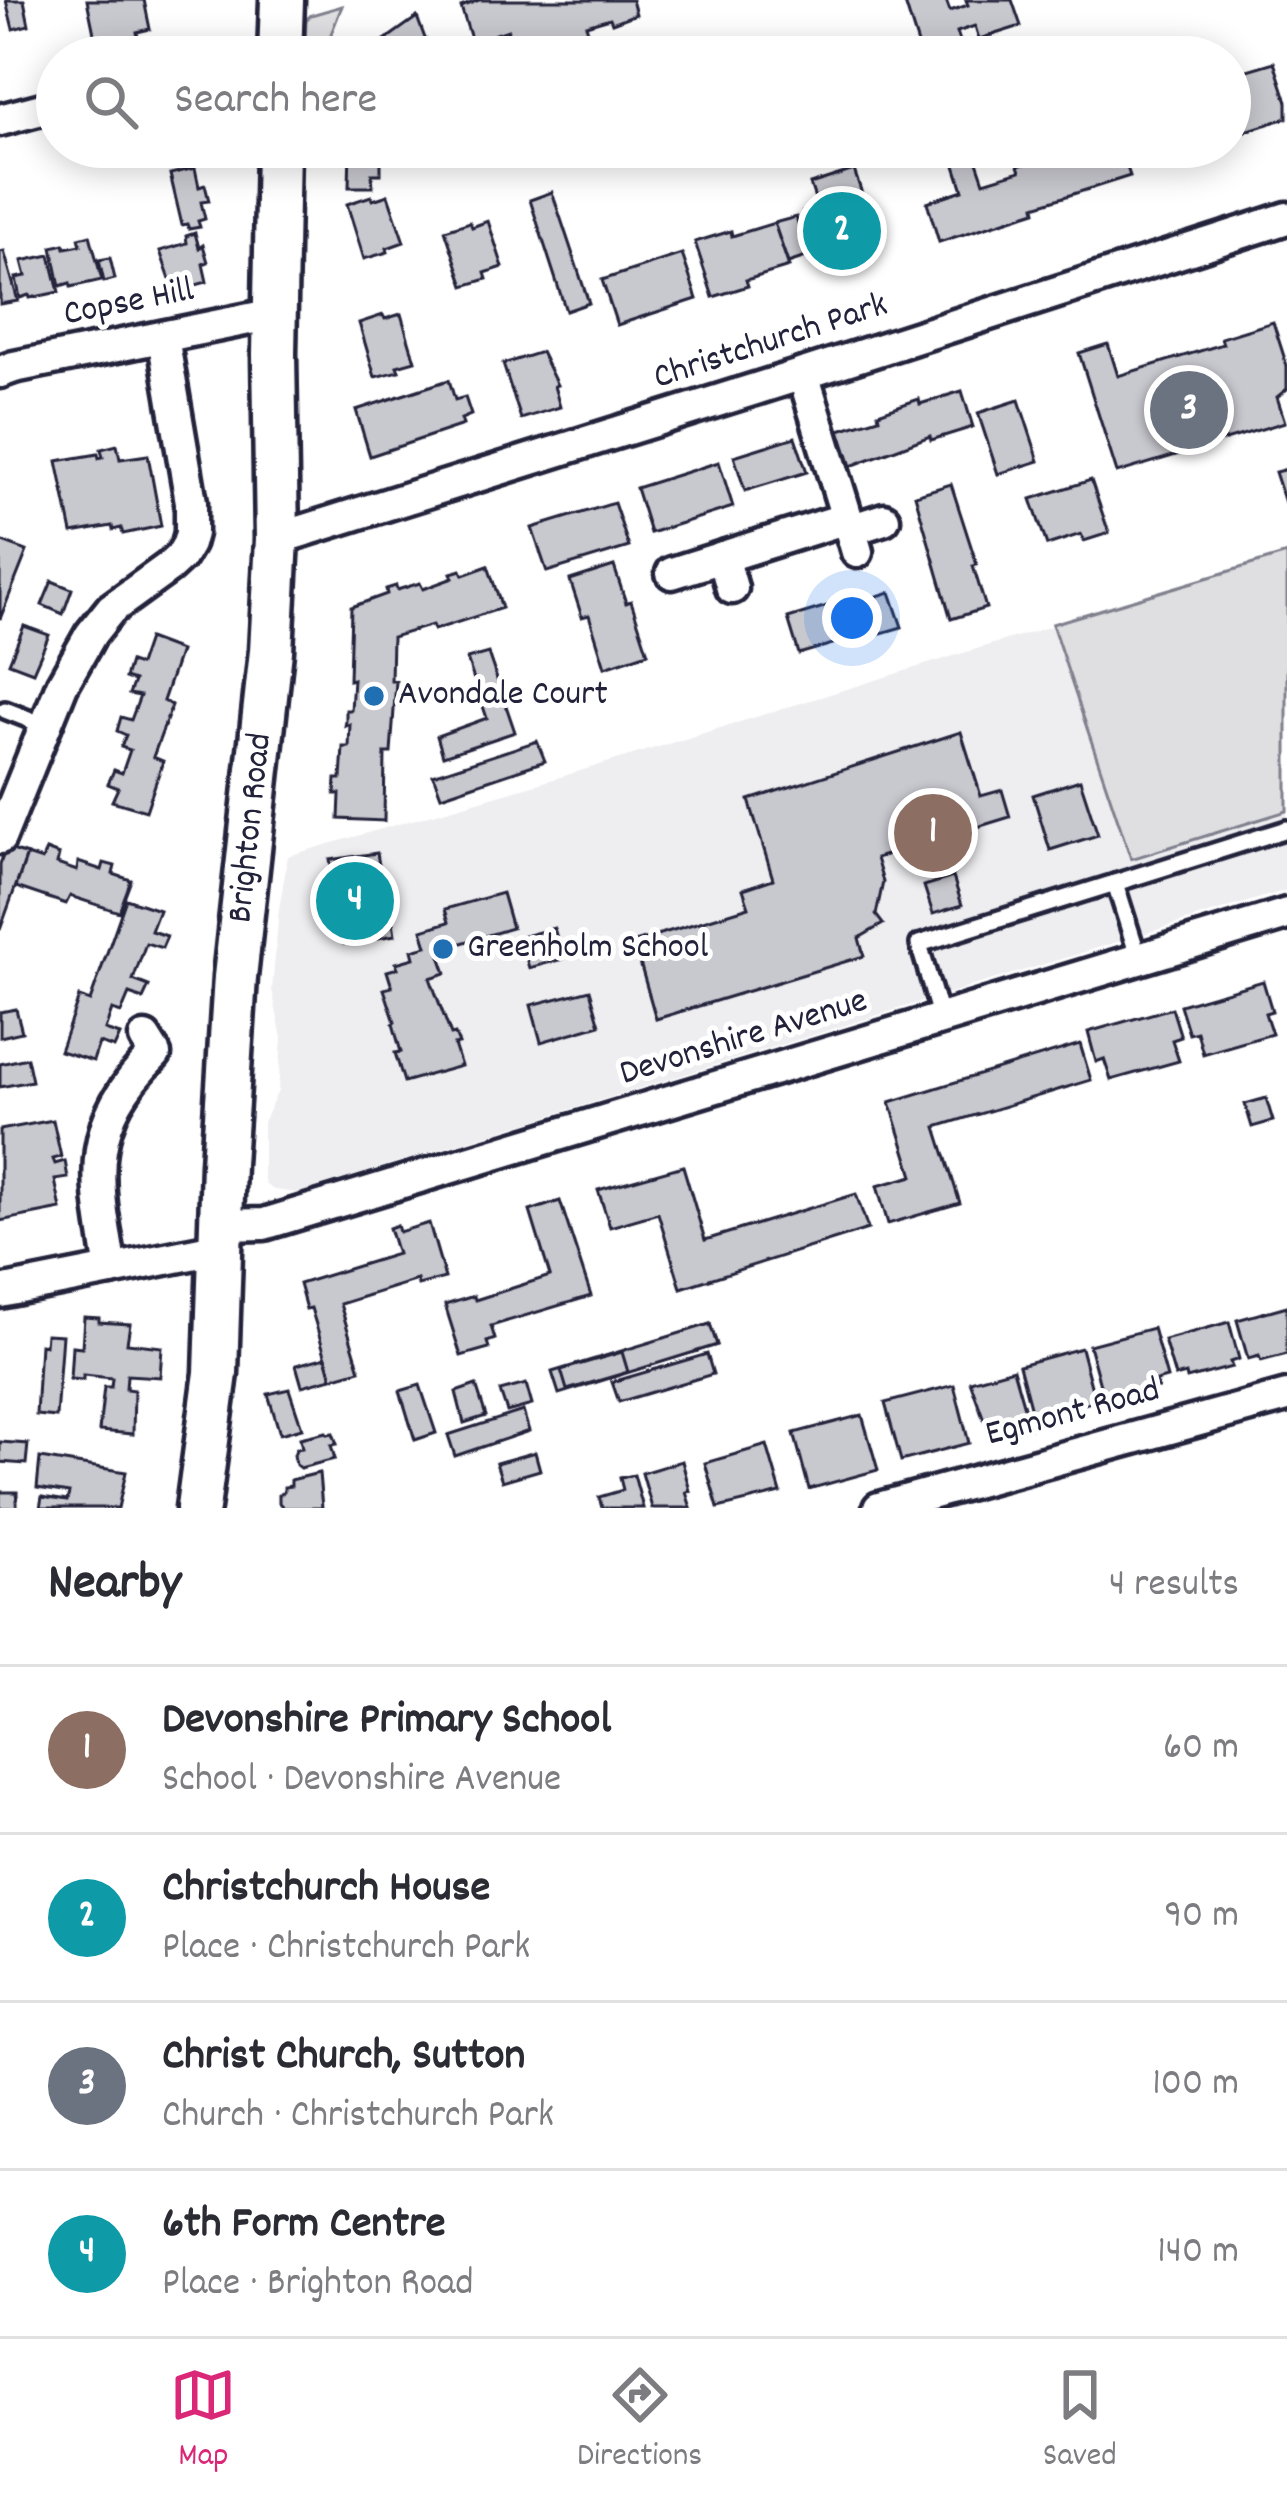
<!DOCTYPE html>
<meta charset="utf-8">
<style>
:root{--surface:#fff;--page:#f7f7f7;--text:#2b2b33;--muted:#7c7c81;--line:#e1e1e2;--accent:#db2777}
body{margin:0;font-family:Dekko,sans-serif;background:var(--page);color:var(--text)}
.you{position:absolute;left:852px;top:618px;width:42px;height:42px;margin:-30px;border:9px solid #fff;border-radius:50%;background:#1a73e8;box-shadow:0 0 0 18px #1a73e833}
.badge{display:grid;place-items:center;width:78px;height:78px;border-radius:50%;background:var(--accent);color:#fff;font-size:39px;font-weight:700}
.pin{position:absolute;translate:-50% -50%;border:6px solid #fff;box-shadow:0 3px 12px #0006}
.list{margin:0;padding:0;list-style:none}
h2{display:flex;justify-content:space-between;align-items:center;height:156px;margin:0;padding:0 48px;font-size:51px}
h2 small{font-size:39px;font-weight:400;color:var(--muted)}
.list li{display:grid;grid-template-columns:78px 1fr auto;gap:36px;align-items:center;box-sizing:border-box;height:168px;padding:0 48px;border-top:3px solid var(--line)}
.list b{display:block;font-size:45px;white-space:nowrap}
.list p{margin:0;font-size:39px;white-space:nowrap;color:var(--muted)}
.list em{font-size:39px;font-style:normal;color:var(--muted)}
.icon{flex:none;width:66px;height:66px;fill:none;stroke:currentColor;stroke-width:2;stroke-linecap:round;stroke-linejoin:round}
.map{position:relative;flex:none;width:1287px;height:1508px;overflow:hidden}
.search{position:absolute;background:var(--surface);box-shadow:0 6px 30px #0003;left:36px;right:36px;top:36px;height:132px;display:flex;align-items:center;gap:30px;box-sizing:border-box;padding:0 42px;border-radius:66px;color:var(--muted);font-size:45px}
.sheet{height:828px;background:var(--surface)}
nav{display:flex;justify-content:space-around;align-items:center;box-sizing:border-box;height:168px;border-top:3px solid var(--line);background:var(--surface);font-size:33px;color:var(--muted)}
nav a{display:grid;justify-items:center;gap:6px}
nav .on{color:var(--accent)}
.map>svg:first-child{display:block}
</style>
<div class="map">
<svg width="1287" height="1508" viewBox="0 0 1287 1508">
<rect width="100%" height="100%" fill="#fff"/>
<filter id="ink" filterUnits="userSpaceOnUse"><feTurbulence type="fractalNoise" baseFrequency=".00833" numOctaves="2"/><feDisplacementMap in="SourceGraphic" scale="24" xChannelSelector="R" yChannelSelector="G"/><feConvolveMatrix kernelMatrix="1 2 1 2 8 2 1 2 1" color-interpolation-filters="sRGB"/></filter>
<g filter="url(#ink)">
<path fill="#eeeef1" d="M1266,560L1287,629V890L297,1193L274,1190L266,1185L263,1176V1122L278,1091L282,1038L272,990L279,909L288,856L564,776Z"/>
<g fill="#dfdfe2" stroke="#80808e" stroke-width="3">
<path d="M342,6L322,57H311V52L305,51L306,20L311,15Z"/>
<path d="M1287,554V811L1131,859L1052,624Z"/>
</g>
<g fill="#c8c8cf" stroke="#22223b" stroke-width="3">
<path d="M6,0H24L29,25L13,29Z"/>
<path d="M87,0H144L150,29L137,32L140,49L110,55L106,40L96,43Z"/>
<path d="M479,0H632L636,14L612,23L610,18L586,25L596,57H528L522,37L515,43L506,38L508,30L472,42L461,7Z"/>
<path d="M904,0H946L950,11L968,5L966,0H1012L1021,26L979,39L975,26L957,32L965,57H922Z"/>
<path d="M417,17L426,41L408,57H373L368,52Z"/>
<path d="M1274,62L1287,102V118L1230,136V75Z"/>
<path d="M181,147H204L207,162L186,166Z"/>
<path d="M350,147H381V174H372L373,187H349Z"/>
<path d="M918,147H972L984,182L1020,171L1018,166L1077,147H1120L1130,176L1035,206L1036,211L939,242L927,202L963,190L950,150L922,159Z"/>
<path d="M1130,147H1195L1136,165Z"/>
<path d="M195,168L199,187L205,185L209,201L201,202L205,219L198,221L200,227L189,229L187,224L182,225L170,174Z"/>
<path d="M854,170L881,250L835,263L832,255L818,259L803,212L818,207L810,184Z"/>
<path d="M552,192L589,303L566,311L530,200Z"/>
<path d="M388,195L404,242L387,248L388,252L364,259L347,204L371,196L373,200Z"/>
<path d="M796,217L809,256L788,263L774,223Z"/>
<path d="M488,221L503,267L485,273L487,279L464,286L445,230L470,222L472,227Z"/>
<path d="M774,223L789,267L746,280L748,286L713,297L695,242L731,231L732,236Z"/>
<path d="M195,233L199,248L203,245L208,262L203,264L207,282L174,291L160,251L187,243L186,236Z"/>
<path d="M90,235L102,280L71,287L70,283L60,286L52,247L64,244L65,248L81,245L79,238Z"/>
<path d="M4,251L18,301L0,304V252Z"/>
<path d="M682,254L697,299L617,325L602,280Z"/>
<path d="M50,255L59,292L30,298L29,295L20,298L16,278L26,276L22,261Z"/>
<path d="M110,258L115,279L104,282L99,260Z"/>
<path d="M401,314L415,361L397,366L399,371L375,377L359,323L383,315L385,319Z"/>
<path d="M1273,322L1287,366V389L1277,397L1285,422L1117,473L1079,353L1108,344L1118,376L1223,344L1221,338Z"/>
<path d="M541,352L557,385L554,386L560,407L521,419L503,364Z"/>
<path d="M449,380L455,400L465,397L471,415L461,419L463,425L370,456L356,410Z"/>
<path d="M962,391L973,427L931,440L930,436L851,466L839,430L879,418L878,413L919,399L920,404Z"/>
<path d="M1019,400L1039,461L998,474L978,413Z"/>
<path d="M795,437L807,472L745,491L734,456Z"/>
<path d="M117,445L120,459L148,455L161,526L123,534L121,528L113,530L112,526L72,533L57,461L98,454L99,458L103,457L101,449Z"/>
<path d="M719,462L733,507L650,533L636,488Z"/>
<path d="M1287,469V506H1286L1275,472Z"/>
<path d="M1091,480L1109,533L1084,541L1081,534L1047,545L1031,499Z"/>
<path d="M951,484L977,565L973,566L986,608L951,619L915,495Z"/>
<path d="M614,503L629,547L547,572L532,528Z"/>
<path d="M0,541L27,551L0,619Z"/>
<path d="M488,566L502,608L434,630L432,625L392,637L391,681H396L391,753H385L384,821L339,819L340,794H335L336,779H341L343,747H349L350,724L345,726L346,721V710H351L353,679L349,680L351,607L387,594L386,589L396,586L397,590L420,583L423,589L453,578L451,573L461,570L463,575Z"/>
<path d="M614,566L626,603L631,601L648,653L605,667L589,615L582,617L570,580Z"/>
<path d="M52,581L72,589L63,614L42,605Z"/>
<path d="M890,592L902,627L861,639L860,636L799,654L788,618L850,599L851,604Z"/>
<path d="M24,626L49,635L33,672L9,663Z"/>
<path d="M148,639L180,651L163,701L172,705L153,757L163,761L146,811L112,801L118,788L108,784L114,770L122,773L130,750L121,747L126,735L117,731L121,717L131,720L140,696L129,694L134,681L125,678L130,662L139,665Z"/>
<path d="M488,653L515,732L443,756L437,736L487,718L467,659Z"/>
<path d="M961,732L981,796L1002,790L1010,817L876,858L883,882L876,915L883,924L859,938L864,956L656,1019L634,942L749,907L743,889L773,879L749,800Z"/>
<path d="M537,741L545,761L441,796L433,775Z"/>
<path d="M1080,780L1098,835L1050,850L1033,795Z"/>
<path d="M6,848L27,855L0,930V864Z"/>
<path d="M46,850L59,855L57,864L77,871L78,862L102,870L104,863L115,866L113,874L131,880L119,912L70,896L66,904L16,887L27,855L42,860Z"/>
<path d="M377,853L386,908H391L395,935L344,944L340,921L329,923L326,894L336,893L330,860Z"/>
<path d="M953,877L962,905L933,914L924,886Z"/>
<path d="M502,893L512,928L438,950L446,973L430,978L451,1035L455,1034L459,1044L454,1045L461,1066L404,1082L395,1053L401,1052L393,1024L395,1022L384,989L392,987L387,971L398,968L396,963L414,958L412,950L427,946L422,930L449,922L445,909Z"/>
<path d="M126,899L159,910L151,931L167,936L162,948L146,943L133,980L149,986L143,999L129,994L121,1013L112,1010L105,1030L120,1035L114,1048L99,1043L93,1061L60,1051L79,997L90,1001Z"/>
<path d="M554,928L563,959L529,968L520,937Z"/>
<path d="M1263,981L1272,1011L1265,1013L1272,1034L1203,1054L1197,1032L1189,1034L1180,1005Z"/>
<path d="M590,990L600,1025L541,1042L531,1005Z"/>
<path d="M1172,1008L1181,1037L1172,1040L1179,1061L1111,1080L1104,1059L1096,1062L1088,1032Z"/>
<path d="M16,1009L22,1032L0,1037V1012Z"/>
<path d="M1080,1044L1091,1080L936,1127L960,1203L888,1224L877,1186L913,1176L890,1102Z"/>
<path d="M27,1058L32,1081L0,1087V1064Z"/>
<path d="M1266,1098L1273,1121L1252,1127L1245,1104Z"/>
<path d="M53,1120L61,1157L53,1159L55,1164L65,1161L68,1178L55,1180L61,1209L0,1221V1130Z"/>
<path d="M683,1166L705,1240L856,1194L868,1229L681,1288L658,1213L610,1227L598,1190Z"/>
<path d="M560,1201L591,1296L491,1326L495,1339L487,1342L489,1348L461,1356L445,1305L474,1296L475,1300L550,1276L530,1211Z"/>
<path d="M429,1223L445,1278L418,1285L417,1280L340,1304L360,1370L332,1378L311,1308L306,1309L299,1284L397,1254L389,1228L397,1225L399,1232Z"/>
<path d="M1287,1306V1354L1261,1361L1259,1356L1248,1359L1237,1320Z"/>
<path d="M84,1317L99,1318V1322L130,1324L127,1343L162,1347L160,1377L127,1375L126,1389L134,1390L133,1434L99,1431L104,1387H111L112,1378L83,1375V1380L70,1379L72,1346L82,1347Z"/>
<path d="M1229,1322L1239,1359L1230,1362L1232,1367L1187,1379L1186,1374L1175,1377L1164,1340Z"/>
<path d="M710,1324L717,1345L628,1372L622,1352Z"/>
<path d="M710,1324L717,1345L559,1394L552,1372Z"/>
<path d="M1153,1328L1167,1378L1156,1381L1158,1388L1114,1400L1113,1394L1103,1396L1089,1345Z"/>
<path d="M46,1334L62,1335L56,1417L36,1415L40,1344L45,1345Z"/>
<path d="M1081,1348L1095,1401L1033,1418L1019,1365Z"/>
<path d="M622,1352L628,1372L567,1390L561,1370Z"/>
<path d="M707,1354L713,1374L619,1402L612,1382Z"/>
<path d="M326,1357L332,1378L302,1386L296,1365Z"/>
<path d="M1013,1369L1030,1428L991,1439L970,1381Z"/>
<path d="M526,1384L532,1405L507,1412L500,1391Z"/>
<path d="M420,1385L436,1433L415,1440L400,1391Z"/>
<path d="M476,1385L486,1416L464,1423L456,1392Z"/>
<path d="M954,1385L969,1443L901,1461L885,1403Z"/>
<path d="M289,1389L302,1428L280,1434L268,1394Z"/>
<path d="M523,1411L529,1431L455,1456L448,1435Z"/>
<path d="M862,1415L878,1470L809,1489L794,1433Z"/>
<path d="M326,1432L327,1434L333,1433L337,1444L331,1445L335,1459L300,1468L296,1465L294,1455L296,1449L302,1448L300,1438Z"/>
<path d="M0,1442L28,1444L26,1464L0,1462Z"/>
<path d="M767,1445L781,1493L718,1508L705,1463Z"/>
<path d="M535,1452L540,1470L502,1481L496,1463Z"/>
<path d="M40,1458L126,1472L118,1508H40L42,1497L67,1501L69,1493L37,1488Z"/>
<path d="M682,1461L690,1491L686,1492L691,1508H652L642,1473Z"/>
<path d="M319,1473L322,1508H284L279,1503V1495L284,1492V1487L291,1486V1480Z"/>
<path d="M634,1475L643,1508H602L599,1497L623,1490L620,1478Z"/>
<rect x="0" y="1492" width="17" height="16"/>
</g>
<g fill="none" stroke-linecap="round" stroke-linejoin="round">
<defs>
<g id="lane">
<path d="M5,710L46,726"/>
<path d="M1115,883L1287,829"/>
<path d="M941,1019L919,944L1115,883L1139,959"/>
</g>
<g id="street">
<path d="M0,120L57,105"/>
<path d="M0,372L14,367L274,314"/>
<path d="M847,518L857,552"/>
<path d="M850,530L884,519"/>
<path d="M277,539L803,374L1287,218"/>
<path d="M723,557L732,588"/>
<path d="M672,573L847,518L803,374"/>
<path d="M0,838L62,685L91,634L111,609L169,567L181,556L188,544L191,533V502L163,337"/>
<path d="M222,1225L264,1224L1287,914"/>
<path d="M111,1270C96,1179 83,1125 155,1054L145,1038"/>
<path d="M0,1292L221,1248"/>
<path d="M879,1508L1287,1396"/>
</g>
<g id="secondary">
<path d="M280,57L282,0"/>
<path d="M198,1508L216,1373L223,1164L235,977L271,651L277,539L274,354L278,147"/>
</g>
</defs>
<use href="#lane" stroke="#22223b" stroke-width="24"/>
<use href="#street" stroke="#22223b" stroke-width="39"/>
<use href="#secondary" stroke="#22223b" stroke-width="51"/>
<use href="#lane" stroke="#fff" stroke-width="15"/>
<use href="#street" stroke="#fff" stroke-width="30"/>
<use href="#secondary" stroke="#fff" stroke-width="42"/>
</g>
</g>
<g fill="#1f6fb2" stroke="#fff" stroke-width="4.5">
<circle cx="374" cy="696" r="12"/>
<circle cx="443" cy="949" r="12"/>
</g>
<g text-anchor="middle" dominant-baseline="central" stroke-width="10" stroke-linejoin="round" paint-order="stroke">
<g font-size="36" fill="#22223b" stroke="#fff">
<text transform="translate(129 304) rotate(-11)">Copse Hill</text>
<text transform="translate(771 343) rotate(-18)">Christchurch Park</text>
<text transform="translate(252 828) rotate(-84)">Brighton Road</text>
<text transform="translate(744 1039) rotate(-17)">Devonshire Avenue</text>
<text transform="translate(1073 1414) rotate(-15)">Egmont Road</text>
</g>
<g font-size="36" fill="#22223b" stroke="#fff" text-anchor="start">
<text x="398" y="696">Avondale Court</text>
<text x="467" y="949">Greenholm School</text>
</g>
</g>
</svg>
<div class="you"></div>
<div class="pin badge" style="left:933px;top:833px;background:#8d6e63">1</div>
<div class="pin badge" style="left:842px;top:231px;background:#0f9aa8">2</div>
<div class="pin badge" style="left:1189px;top:410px;background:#6b7280">3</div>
<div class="pin badge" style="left:355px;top:901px;background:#0f9aa8">4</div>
<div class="search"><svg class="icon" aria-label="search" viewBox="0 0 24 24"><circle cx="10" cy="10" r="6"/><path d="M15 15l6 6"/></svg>Search here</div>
</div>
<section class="sheet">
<h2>Nearby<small>4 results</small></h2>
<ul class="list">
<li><span class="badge" style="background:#8d6e63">1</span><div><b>Devonshire Primary School</b><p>School · Devonshire Avenue</p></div><em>60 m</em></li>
<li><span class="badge" style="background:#0f9aa8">2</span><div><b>Christchurch House</b><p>Place · Christchurch Park</p></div><em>90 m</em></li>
<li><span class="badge" style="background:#6b7280">3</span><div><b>Christ Church, Sutton</b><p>Church · Christchurch Park</p></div><em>100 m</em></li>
<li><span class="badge" style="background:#0f9aa8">4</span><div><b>6th Form Centre</b><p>Place · Brighton Road</p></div><em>140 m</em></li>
</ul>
</section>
<nav>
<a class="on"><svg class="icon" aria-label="map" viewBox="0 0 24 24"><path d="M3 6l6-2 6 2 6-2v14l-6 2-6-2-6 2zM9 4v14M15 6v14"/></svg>Map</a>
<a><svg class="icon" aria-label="directions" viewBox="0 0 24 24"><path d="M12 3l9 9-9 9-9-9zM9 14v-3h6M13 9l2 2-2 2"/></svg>Directions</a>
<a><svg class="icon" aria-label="saved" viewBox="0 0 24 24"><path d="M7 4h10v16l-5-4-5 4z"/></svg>Saved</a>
</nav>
